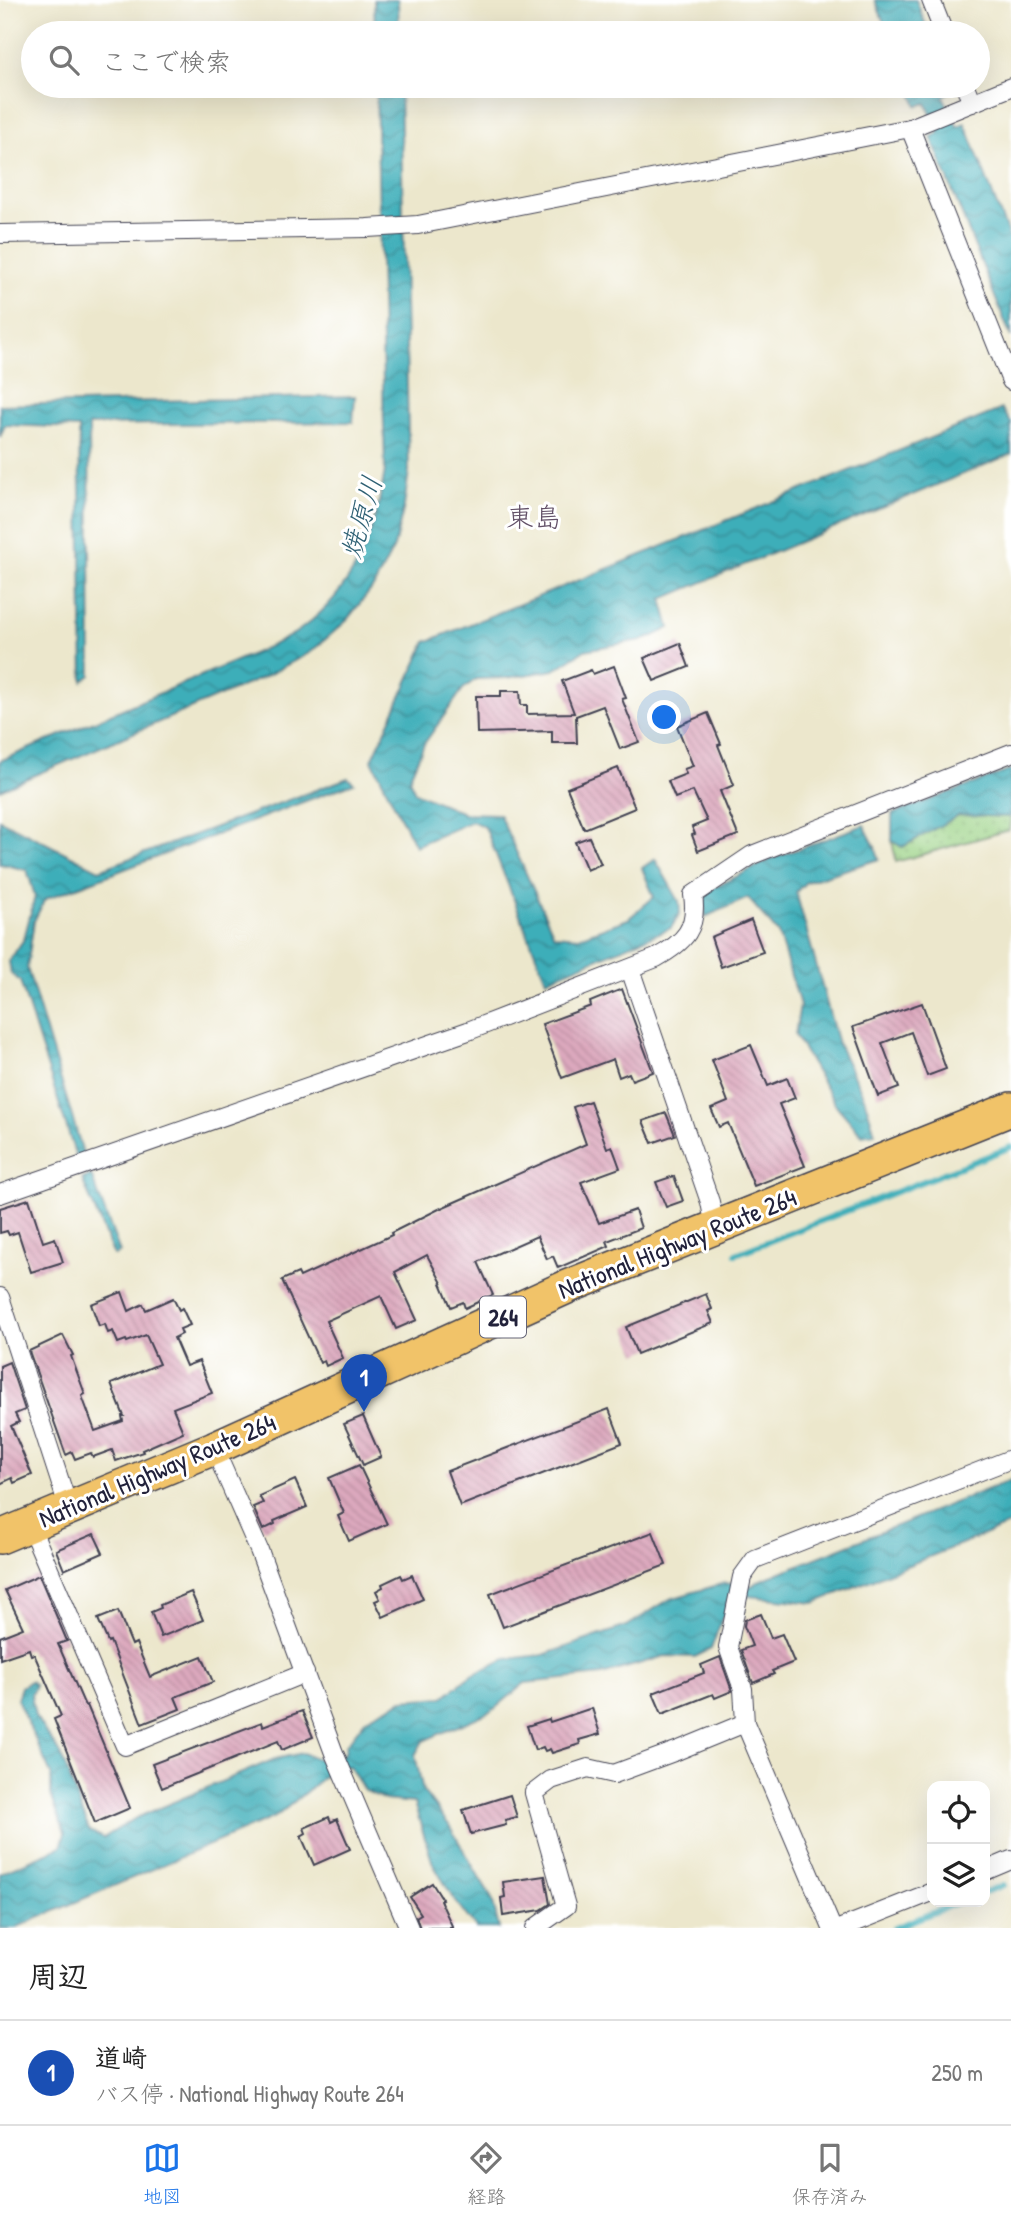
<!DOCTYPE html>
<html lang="ja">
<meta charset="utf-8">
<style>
:root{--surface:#fff;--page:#f6f6f6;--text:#222;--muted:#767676;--line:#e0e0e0;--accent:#1a73e8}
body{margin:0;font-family:"Patrick Hand","Klee One",sans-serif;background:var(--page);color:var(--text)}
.controls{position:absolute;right:21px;bottom:21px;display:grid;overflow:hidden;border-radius:14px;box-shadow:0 7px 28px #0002}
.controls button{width:63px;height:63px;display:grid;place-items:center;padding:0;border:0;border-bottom:2px solid var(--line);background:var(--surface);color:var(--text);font:35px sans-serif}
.you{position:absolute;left:665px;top:718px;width:24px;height:24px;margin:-18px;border:5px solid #fff;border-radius:50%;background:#1a73e8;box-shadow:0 0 0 10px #1a73e833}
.badge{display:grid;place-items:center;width:46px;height:46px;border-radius:50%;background:var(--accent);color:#fff;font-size:23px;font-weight:700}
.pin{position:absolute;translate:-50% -58px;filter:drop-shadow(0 2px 4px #0008)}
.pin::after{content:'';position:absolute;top:37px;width:24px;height:21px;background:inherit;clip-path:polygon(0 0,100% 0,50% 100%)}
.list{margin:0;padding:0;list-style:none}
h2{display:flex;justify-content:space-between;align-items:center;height:91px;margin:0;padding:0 28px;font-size:30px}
h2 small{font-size:23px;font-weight:400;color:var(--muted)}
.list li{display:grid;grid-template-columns:46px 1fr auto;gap:21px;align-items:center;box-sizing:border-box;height:105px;padding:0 28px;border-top:2px solid var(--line)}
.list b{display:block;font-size:26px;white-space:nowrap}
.list p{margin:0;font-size:23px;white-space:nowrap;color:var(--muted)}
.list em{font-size:23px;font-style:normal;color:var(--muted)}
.icon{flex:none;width:38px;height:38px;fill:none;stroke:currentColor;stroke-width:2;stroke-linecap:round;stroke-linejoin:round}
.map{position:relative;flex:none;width:1011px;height:1928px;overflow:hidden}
.search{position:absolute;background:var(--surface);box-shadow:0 7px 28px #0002;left:21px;right:21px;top:21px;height:77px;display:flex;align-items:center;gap:18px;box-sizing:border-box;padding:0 24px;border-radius:38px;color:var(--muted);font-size:26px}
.sheet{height:196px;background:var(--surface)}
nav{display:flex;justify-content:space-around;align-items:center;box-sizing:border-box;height:98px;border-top:2px solid var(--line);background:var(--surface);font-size:19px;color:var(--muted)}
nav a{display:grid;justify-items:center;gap:4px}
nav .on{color:var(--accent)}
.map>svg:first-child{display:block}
</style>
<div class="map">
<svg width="1011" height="1928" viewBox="0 0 1011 1928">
<defs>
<pattern id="grass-dots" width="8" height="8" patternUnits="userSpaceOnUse" patternTransform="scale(1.75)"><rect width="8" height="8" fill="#9ad284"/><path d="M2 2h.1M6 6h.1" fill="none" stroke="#84b473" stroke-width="1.8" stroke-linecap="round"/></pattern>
<pattern id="water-waves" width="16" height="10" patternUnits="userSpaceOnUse" patternTransform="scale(1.75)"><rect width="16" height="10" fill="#3eaeb9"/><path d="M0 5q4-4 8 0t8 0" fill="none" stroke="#348d98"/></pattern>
<pattern id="building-back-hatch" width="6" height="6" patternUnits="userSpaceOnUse" patternTransform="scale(1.75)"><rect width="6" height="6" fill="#dca8bd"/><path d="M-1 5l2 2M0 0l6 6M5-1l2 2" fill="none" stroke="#bc90a3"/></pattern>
</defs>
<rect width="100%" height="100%" fill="#fff"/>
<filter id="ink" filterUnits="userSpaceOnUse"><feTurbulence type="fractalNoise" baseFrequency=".0143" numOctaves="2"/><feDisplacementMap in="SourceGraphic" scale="14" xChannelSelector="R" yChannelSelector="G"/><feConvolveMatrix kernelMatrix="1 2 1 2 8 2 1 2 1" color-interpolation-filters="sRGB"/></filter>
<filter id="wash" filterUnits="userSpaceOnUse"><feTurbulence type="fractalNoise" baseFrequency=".00686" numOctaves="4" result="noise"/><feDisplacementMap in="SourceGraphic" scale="28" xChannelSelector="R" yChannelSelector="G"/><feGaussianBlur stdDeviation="1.57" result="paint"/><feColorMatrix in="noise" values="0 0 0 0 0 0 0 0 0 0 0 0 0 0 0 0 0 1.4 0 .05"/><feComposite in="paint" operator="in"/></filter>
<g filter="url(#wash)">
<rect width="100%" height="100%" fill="#ece7cc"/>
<path fill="url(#grass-dots)" stroke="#5e7a60" stroke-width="2" d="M1011,814L1009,830L896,862L892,841L903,847L959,815L1010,817Z"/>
<g fill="url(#water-waves)" stroke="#30687a" stroke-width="2">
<path d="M374,0H398L399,33H375Z"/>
<path d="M875,0H916L929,33H888Z"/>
<path d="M376,86H400L409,471L404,506L394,547L374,586L345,622L311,652L264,677L0,790V761L257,652C271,645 288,639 301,629C355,589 375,535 385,470Z"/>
<path d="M909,86H950L952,91L943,96L957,126L965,123L1011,242V337L931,137L939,133L926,103L917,106Z"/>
<path d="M355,396L353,422L89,425L91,675L83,681L79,428L5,425L0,437V405Z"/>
<path d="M1002,409L1011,423V454L662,599L670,628L647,639L585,650L554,670L506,678L476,679L463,689L424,744L409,779L415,792L463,813L499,814L554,935L579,937L628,919L654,897L642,868L655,859L679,901L680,913L671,928L546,980L485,827L472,821L415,846L372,760L426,642Z"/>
<path d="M1011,770L1010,817L959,815L902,847L892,841V814Z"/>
<path d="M348,778L354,783L45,899L34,921L27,968L84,1156L77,1160L20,981L11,974L9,961L24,939L35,896L27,870L0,864V820L99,870Z"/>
<path d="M864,825L875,847L879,859L806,882L796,892L838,1044L864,1097L875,1133L862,1135L835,1104L795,1035L800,1005L778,933L748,898L705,917V892L774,858Z"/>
<path d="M91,1175L120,1252L114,1256L82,1179Z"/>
<path d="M1011,1480V1524L814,1603L731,1594L711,1649L695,1657L665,1656L602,1675L525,1683L492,1711L423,1741L415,1755L423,1791L449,1825L492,1899L499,1928H476L454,1899L433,1864L414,1803L385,1800L364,1790L349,1766L332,1770L277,1816L15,1928H0V1873L61,1847L65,1833L51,1795V1774L17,1699L21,1687L30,1681L35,1685L31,1695L35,1716L61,1755L89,1830L103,1838L136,1818L275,1759L303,1753L326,1762L345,1753L346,1745L366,1719L403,1700L443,1697L470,1676L505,1659L543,1655L627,1626L670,1599L725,1583L751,1586L761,1580Z"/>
</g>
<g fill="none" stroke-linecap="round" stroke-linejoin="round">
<g stroke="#3eaeb9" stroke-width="6">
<path d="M736,1254L1011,1147"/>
<path d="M985,1892L1003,1885"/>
<path d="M894,1928L960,1902"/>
</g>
</g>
<g id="blocks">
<g fill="url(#building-back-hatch)">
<path d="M680,643L689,667L654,681L644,658Z"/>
<path d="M614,666L626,698L622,699L639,742L620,749L603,706L576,716L577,743H552V731L477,733L476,696H501V691H520L521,705H527V714L574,713L562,681L591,670L593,674Z"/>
<path d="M708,713L721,744L718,745L734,785L720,791L738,835L698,851L692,835L695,834L692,827L707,821L693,791L675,798L668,781L686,774L684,769L693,766L677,726Z"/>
<path d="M618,768L635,808L584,829L567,788Z"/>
<path d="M589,837L601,864L587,870L575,842Z"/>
<path d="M751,920L763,952L721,967L711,937Z"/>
<path d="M622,989L653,1072L632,1080L629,1073L619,1077L613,1059L562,1078L542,1024L591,1006L590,1002Z"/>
<path d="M922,1003L946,1069L927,1076L911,1032L882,1043L899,1088L878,1096L853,1027Z"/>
<path d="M751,1045L768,1086L787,1078L795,1098L779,1104L805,1166L754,1186L728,1123L719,1127L711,1109L728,1102L712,1060Z"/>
<path d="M590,1101L607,1148L612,1146L620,1168L581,1182L599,1223L635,1210L641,1228L607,1241L609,1246L558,1268L553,1256L547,1259L537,1236L478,1262L493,1295L465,1308L463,1302L451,1307L441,1283H442L427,1255L395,1272L417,1320L396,1329L381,1296L326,1321L343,1358L326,1366L324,1361L320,1363L282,1280L298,1273L300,1277L392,1235L391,1233L439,1209L586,1144L573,1107Z"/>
<path d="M666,1113L675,1135L652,1143L643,1121Z"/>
<path d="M674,1176L683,1201L666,1207L656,1182Z"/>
<path d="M29,1199L43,1242L55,1238L63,1262L31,1272L18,1232L9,1235L7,1231L0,1233V1208Z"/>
<path d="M122,1292L129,1311L143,1304L146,1310L173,1298L179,1310L182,1308L190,1325L180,1329L182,1334L174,1338L186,1366L199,1361L212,1393L173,1408L183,1432L142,1450L143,1452L116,1461L112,1450L93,1457L91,1453L75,1459L72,1452L66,1455L29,1351L63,1335L73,1355L71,1356L85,1394L82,1396L95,1431L123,1421L122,1416H124L111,1384L159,1364L146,1335L127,1342L126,1340L118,1343L113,1331L108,1333L105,1324L99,1326L91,1304Z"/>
<path d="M706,1294L712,1309L708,1311L713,1323L637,1354L626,1327Z"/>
<path d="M9,1362L25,1410L15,1414L19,1422L11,1426L32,1475L14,1483L12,1478L0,1484V1366Z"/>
<path d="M609,1409L622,1443L460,1506L447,1471Z"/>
<path d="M363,1416L381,1457L363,1465L344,1424Z"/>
<path d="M359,1465L387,1524L349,1541L338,1516L344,1513L329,1478Z"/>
<path d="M295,1480L307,1507L274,1521L275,1524L263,1530L253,1507L263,1503L259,1496Z"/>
<path d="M653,1532L666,1565L503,1627L490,1594Z"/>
<path d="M94,1534L103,1553L64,1570L56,1550Z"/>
<path d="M39,1575L67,1641L58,1644L85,1706L87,1705L130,1808L95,1823L54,1719L61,1716L34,1654L31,1655L29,1649L0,1659V1637L23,1628L5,1590Z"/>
<path d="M401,1575L403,1579L412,1575L423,1599L383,1617L375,1601L380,1599L376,1591L383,1587L382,1584Z"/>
<path d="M191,1592L203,1620L161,1637L151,1612L161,1608L160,1605Z"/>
<path d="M118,1611L132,1645L136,1643L150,1677L202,1656L213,1682L175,1697L180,1709L142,1724L110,1641L108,1642L98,1619Z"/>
<path d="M761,1614L771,1638L782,1634L794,1662L772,1671L774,1674L753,1683L741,1650L752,1646L744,1626L745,1620Z"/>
<path d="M720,1657L732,1691L715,1698L713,1694L662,1714L653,1693L704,1673L701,1665Z"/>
<path d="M592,1708L600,1734L579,1740L580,1744L552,1753L550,1749L545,1751L543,1747L535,1750L527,1726L549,1719L550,1722Z"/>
<path d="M302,1711L313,1737L282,1750L278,1741L162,1788L152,1764L262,1722L263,1726Z"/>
<path d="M510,1795L517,1817L505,1820L506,1825L471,1834L463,1810Z"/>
<path d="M329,1817L331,1822L337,1819L350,1849L314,1865L301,1836L306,1833L304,1828Z"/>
<path d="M545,1876L550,1904L541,1910L503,1916L501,1898L505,1897L503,1882Z"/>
<path d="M432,1883L442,1899L440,1900L453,1928H420L416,1917L421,1914L410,1897Z"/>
</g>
</g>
</g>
<g filter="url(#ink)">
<use href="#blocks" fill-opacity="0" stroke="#404051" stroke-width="2"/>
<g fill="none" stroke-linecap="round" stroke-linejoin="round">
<defs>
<g id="street">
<path d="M931,0L944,33"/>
<path d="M965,86L972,103"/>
<path d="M910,128L1011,381"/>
<path d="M0,234L367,228L418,225L910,128L1011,87"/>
<path d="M630,969L710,1202L715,1227"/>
<path d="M0,1194L468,1031L656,958C685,942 698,928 693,895L752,855L1011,753"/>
<path d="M0,1297L69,1509"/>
<path d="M214,1448L259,1550L334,1753L409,1928"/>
<path d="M30,1525L125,1746L305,1673"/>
<path d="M985,1871L1011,1860"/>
<path d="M535,1928L566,1906L534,1793L551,1780L588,1768L614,1774L679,1750L745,1723"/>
<path d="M832,1928L745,1723L743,1689L728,1647L742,1577L755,1559L1011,1459"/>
<path d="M841,1928L932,1892"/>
</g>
<path id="highway" d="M0,1537L214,1448L569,1286L1011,1109"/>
</defs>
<use href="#street" stroke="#404051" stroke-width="20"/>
<use href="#highway" stroke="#404051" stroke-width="36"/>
<use href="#street" stroke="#fff" stroke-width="18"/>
<use href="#highway" stroke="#f1c369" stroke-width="33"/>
</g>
</g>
<g text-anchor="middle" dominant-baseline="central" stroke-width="6" stroke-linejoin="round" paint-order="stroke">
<rect fill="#fff" stroke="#646476" stroke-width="2" x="480" y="1296.5" width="46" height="41" rx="5"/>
<g font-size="24" font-weight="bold" fill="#22223b">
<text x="503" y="1317">264</text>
</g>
<g font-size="26" fill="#22223b" stroke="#fff">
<text transform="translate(677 1243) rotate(-22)">National Highway Route 264</text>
<text transform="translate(157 1470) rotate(-23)">National Highway Route 264</text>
</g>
<g font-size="28" font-style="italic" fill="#2f6174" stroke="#fff">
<text transform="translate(361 517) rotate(-74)">焼原川</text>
</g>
<g font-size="28" fill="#635168" stroke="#fff">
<text x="534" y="517">東島</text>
</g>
</g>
</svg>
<div class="controls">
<button><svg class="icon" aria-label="locate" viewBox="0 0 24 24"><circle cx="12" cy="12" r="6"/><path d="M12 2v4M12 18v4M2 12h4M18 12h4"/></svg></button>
<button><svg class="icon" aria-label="layers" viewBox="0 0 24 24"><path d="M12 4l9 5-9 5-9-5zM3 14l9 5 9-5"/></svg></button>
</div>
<div class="you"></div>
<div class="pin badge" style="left:364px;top:1412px;background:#1a4fb4">1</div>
<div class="search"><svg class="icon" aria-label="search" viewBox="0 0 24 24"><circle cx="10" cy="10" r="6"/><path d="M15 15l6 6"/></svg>ここで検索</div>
</div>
<section class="sheet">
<h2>周辺<small></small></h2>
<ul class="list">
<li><span class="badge" style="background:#1a4fb4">1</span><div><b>道崎</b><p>バス停 · National Highway Route 264</p></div><em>250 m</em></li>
</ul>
</section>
<nav>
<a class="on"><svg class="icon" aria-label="map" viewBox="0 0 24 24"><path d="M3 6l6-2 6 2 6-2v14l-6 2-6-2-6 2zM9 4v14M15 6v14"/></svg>地図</a>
<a><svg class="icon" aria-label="directions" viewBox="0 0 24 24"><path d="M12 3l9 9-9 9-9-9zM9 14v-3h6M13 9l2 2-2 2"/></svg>経路</a>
<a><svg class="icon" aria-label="saved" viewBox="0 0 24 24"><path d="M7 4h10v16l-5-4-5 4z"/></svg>保存済み</a>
</nav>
